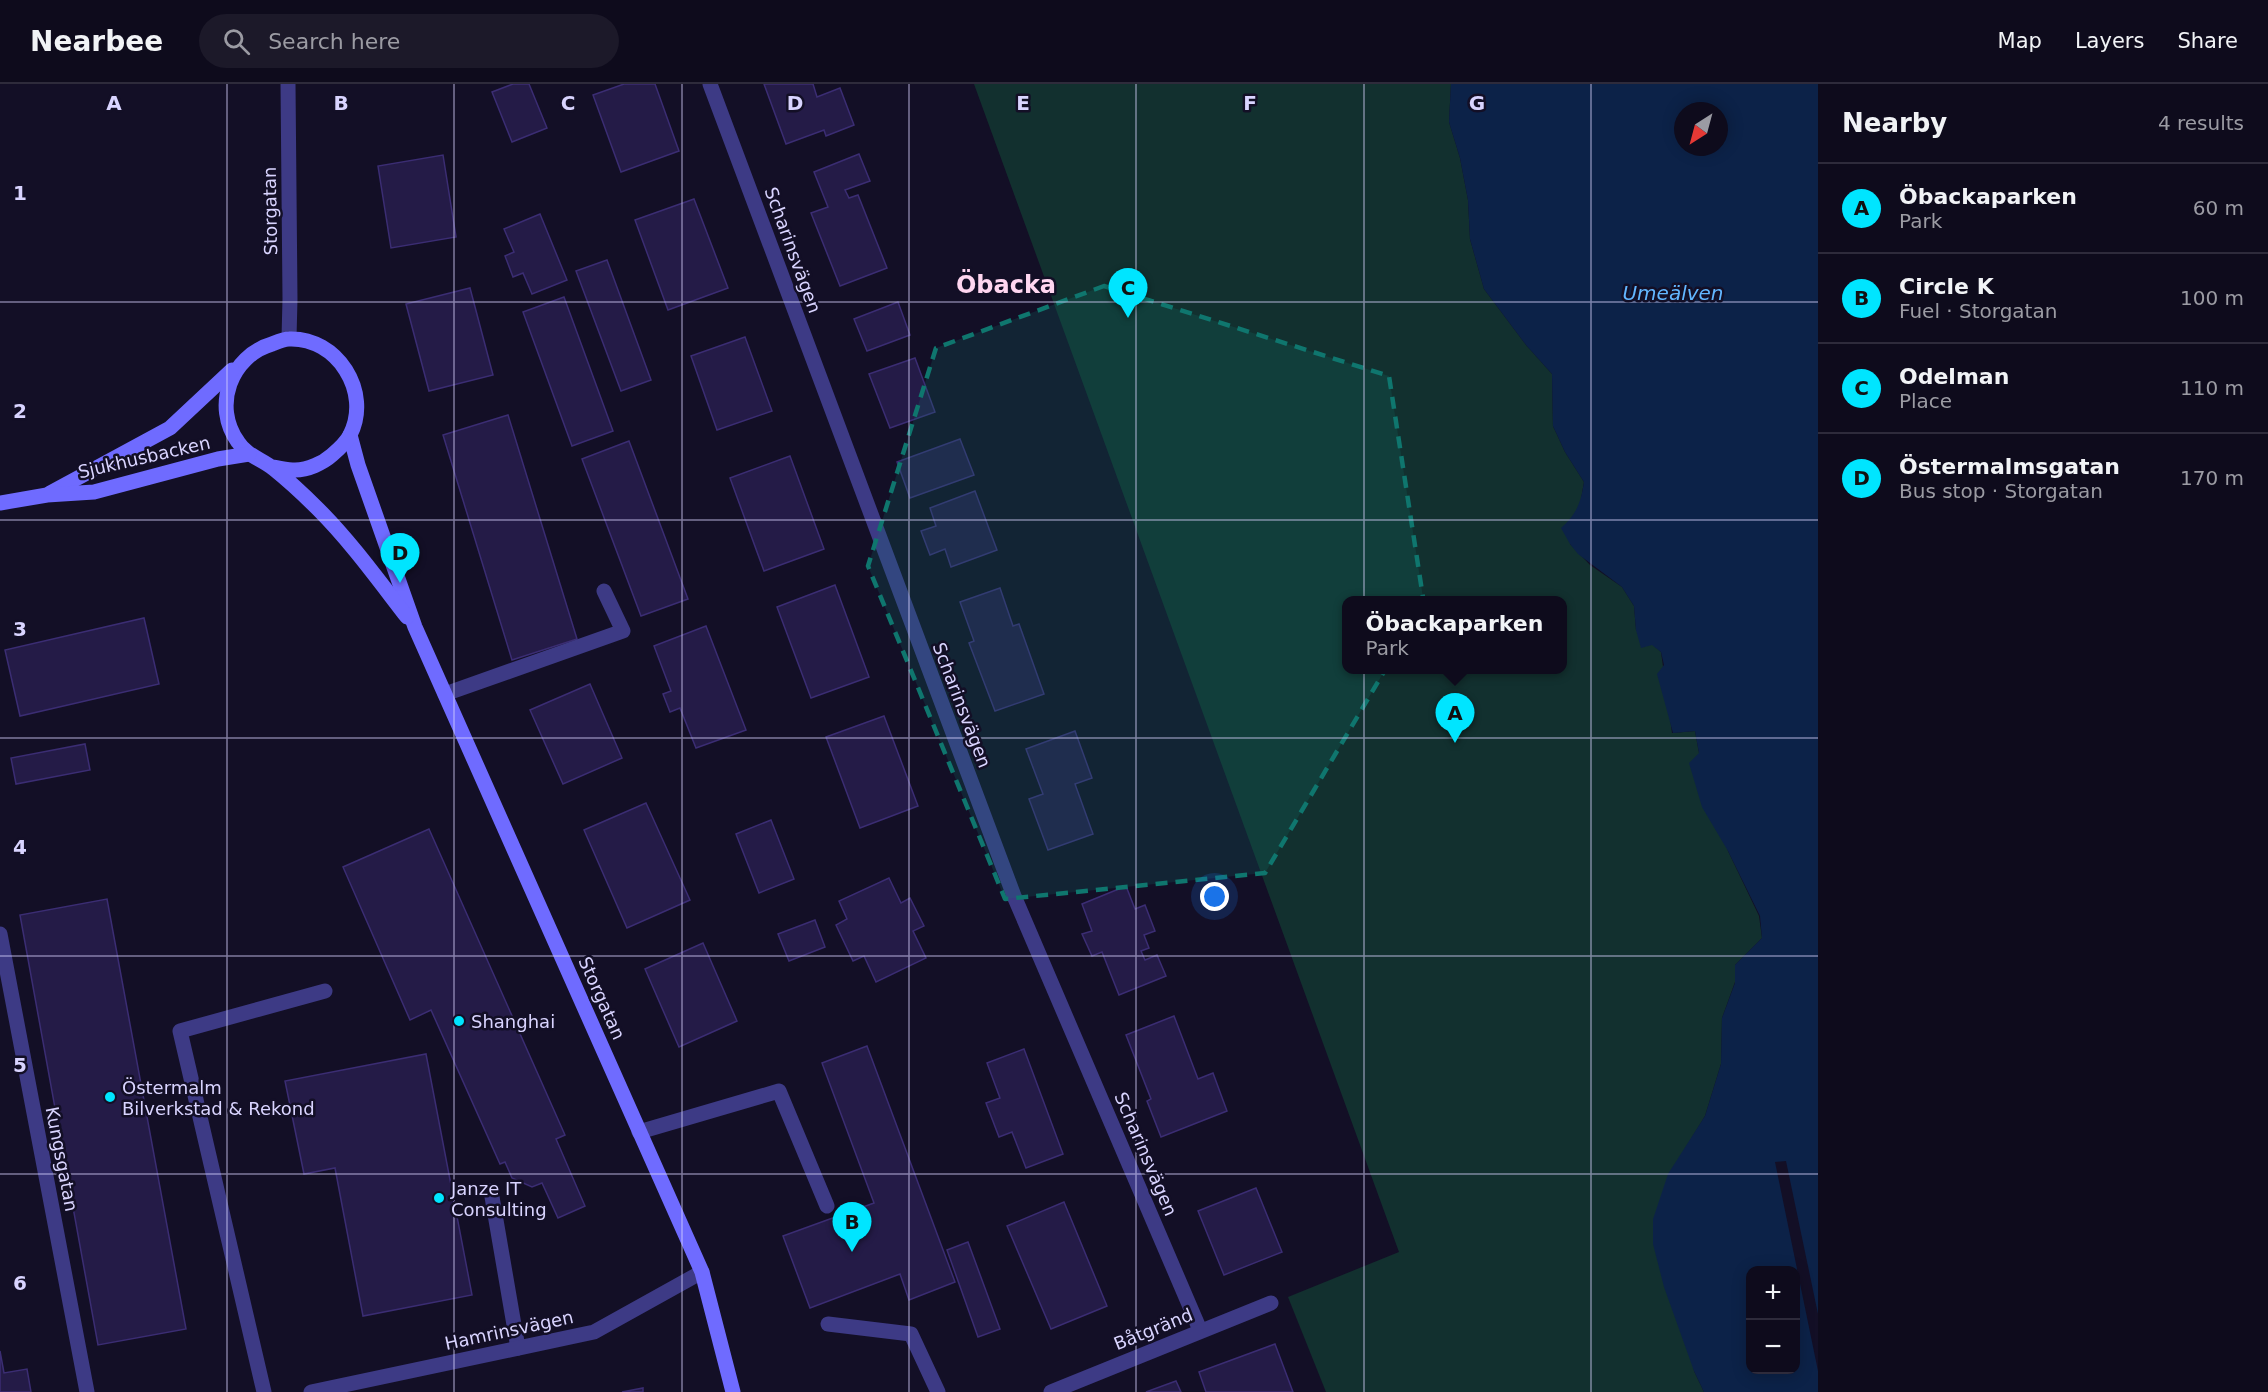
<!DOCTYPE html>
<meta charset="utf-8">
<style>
:root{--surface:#0e0b1c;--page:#1c1929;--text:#f1f3f6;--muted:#9b9ba3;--line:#2e2b3b;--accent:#00e5ff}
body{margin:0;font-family:"DejaVu Sans",sans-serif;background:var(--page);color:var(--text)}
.controls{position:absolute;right:18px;bottom:18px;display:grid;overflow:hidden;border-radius:12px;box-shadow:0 3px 15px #0003}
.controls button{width:54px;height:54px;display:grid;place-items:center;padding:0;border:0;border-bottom:2px solid var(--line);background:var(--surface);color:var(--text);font:30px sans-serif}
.compass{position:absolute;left:1674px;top:18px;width:54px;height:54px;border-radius:50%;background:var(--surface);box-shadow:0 3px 15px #0003;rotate:216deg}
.you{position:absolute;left:1215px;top:813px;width:21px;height:21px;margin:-15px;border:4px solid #fff;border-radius:50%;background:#1a73e8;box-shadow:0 0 0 9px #1a73e833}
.badge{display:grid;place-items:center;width:39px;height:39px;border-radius:50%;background:var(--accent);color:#111;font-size:20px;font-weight:700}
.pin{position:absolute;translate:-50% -50px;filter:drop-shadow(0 2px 3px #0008)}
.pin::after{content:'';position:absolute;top:32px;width:21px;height:18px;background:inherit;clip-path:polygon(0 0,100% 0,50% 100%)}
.popup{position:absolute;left:1342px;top:512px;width:225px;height:78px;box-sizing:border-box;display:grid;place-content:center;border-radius:12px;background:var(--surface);filter:drop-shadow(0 2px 4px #0005);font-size:20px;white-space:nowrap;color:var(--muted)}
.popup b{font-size:22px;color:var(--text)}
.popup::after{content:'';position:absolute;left:50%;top:100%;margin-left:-12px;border:12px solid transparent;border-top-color:var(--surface)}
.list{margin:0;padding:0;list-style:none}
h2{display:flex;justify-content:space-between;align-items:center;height:78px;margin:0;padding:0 24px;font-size:26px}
h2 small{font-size:20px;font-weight:400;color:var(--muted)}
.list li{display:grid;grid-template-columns:39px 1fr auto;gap:18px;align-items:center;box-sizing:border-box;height:90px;padding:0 24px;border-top:2px solid var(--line)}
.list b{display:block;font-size:22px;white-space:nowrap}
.list p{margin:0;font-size:20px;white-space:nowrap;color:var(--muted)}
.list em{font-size:20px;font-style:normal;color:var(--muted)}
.icon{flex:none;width:33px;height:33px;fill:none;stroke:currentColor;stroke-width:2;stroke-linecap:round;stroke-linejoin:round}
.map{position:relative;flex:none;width:1818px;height:1308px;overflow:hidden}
header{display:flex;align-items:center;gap:36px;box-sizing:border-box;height:84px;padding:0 30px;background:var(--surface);border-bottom:2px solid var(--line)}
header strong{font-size:28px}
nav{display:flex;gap:33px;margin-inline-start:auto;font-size:21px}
.search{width:420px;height:54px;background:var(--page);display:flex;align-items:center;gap:15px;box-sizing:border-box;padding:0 21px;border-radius:33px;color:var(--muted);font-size:22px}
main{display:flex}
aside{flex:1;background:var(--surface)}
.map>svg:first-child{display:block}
</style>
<header>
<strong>Nearbee</strong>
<div class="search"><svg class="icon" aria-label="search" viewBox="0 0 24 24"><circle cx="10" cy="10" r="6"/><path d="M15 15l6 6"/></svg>Search here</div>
<nav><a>Map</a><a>Layers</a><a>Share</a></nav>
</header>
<main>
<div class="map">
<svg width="1818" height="1308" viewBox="0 0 1818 1308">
<rect width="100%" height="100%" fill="#130f26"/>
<path fill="#12302f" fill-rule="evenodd" d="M974,0H1451L1449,38L1460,74L1468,116L1470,155L1484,205L1526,261L1552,290L1553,342L1565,368L1584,398L1580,421L1572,434L1570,460L1590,481L1622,503L1634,522L1636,546L1661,568L1672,649L1695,647L1699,669L1728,767L1759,832L1762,854L1735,881V898L1722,934L1721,980L1705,1032L1683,1068L1694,1287L1704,1308H1326L1288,1213L1399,1168ZM1347,516H1563V586H1347Z"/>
<path fill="#0c2248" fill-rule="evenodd" d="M1451,0H1818V1308H1704L1694,1287L1664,1203L1653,1160V1135L1668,1090L1705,1032L1721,980L1722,934L1735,899V881L1762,854L1760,832L1728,767L1702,723L1689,679L1699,669L1695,647L1673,649L1657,590L1664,581L1661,568L1652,561L1641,564L1636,546L1634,522L1622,503L1578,470L1570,460L1561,444C1577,430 1581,418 1584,398L1565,368L1553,342L1552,290L1526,261L1484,205L1470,155L1468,116L1460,74L1449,38ZM1683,27H1719V63H1683ZM1750,1186H1796V1286H1750Z"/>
<path fill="#130f26" d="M1786,1077L1818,1230V1287L1775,1078Z"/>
<g fill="#241b47" stroke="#3b2d73" stroke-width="1.5">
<path d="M513,0H529L547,44L512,58L492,8Z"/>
<path d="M624,0H655L679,67L621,88L593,11Z"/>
<path d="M764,0H813L817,13L840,4L854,41L826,52L824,46L786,60Z"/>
<path d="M859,70L870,97L845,106L849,114L858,111L887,184L840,202L811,129L828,123L814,88Z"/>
<path d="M443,71L456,153L391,164L378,82Z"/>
<path d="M694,115L728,204L668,226L635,136Z"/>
<path d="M540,130L567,196L532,210L523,189L513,193L505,172L514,168L504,145Z"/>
<path d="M607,176L651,296L621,307L576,187Z"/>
<path d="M470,204L493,291L429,307L406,220Z"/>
<path d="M564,213L613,347L572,362L523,228Z"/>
<path d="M898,218L910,251L867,267L854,235Z"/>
<path d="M745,253L772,327L717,346L691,272Z"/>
<path d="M915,274L935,328L890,344L869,290Z"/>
<path d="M508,331L577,555L512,576L443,351Z"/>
<path d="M960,355L974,391L910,414L897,378Z"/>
<path d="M629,357L688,515L641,532L582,375Z"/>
<path d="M790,372L824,465L764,487L730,394Z"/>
<path d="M975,407L997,466L951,483L945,465L930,471L921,447L936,442L930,424Z"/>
<path d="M835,501L869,593L811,614L777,523Z"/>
<path d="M1000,504L1013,542L1019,540L1044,610L995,627L969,559L974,557L960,518Z"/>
<path d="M144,534L159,600L20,632L5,566Z"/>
<path d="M706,542L746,646L696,664L680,624L670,628L663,610L671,607L654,562Z"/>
<path d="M590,600L622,674L563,700L530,626Z"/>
<path d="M884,632L918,722L860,744L826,653Z"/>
<path d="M1075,647L1092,694L1075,700L1093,750L1048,766L1029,715L1043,710L1026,665Z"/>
<path d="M85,660L90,686L16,700L11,674Z"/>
<path d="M646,719L690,816L627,844L584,746Z"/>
<path d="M771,736L794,795L759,809L736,750Z"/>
<path d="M429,745L565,1051L556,1055L585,1122L558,1134L542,1099L532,1103L512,1094L505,1078L500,1080L431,926L410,936L343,783Z"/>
<path d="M889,794L901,819L910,814L924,842L913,847L926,874L876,898L864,872L853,877L836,841L847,835L839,817Z"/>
<path d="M1126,802L1135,825L1145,821L1155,847L1144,851L1149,864L1141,867L1145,876L1157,871L1166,892L1119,911L1102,868L1092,872L1082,850L1092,847L1082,820Z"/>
<path d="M107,815L186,1245L98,1261L20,831Z"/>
<path d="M815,836L825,863L789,877L778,850Z"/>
<path d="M703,859L737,937L679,963L645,885Z"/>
<path d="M1174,932L1198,995L1213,989L1227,1027L1161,1053L1147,1017L1151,1015L1126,951Z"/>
<path d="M867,962L955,1198L909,1216L900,1190L810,1224L783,1152L874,1119L822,979Z"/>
<path d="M1024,965L1063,1070L1026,1084L1012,1048L999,1053L986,1019L1000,1014L987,979Z"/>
<path d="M426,970L472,1211L363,1232L335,1084L304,1090L285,997Z"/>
<path d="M1256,1104L1282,1168L1224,1191L1198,1127Z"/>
<path d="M1064,1118L1107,1222L1051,1245L1007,1142Z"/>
<path d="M968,1158L1000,1245L978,1253L947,1166Z"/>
<path d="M1275,1260L1293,1308H1206L1199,1288Z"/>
<path d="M0,1267L4,1289L27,1285L31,1308H0Z"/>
<path d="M1176,1297L1181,1308H1146Z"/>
<path d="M643,1304V1308H622Z"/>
</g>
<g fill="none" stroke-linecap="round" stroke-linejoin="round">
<g stroke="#3d3a85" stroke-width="15">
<path d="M445,610L623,547L604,507"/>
<path d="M639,1048L779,1007L827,1122"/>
<path d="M491,1107L518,1264"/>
<path d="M828,1240L911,1250L938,1308"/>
<path d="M264,1308L180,947L325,907"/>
</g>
<g stroke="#3d3a85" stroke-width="15">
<path d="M288,0L290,215L289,254"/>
<path d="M710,0L1014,812L1200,1246"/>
<path d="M0,850L87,1308"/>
<path d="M311,1308L594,1248L702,1188"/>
<path d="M1051,1308L1271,1219"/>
</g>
<g stroke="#6f6bff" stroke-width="15">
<path d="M350,351L358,381L415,543L702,1188L733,1308"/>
<path d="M272,383C280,384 288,386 295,386C308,386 323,379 332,371C339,365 346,359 350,351C372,308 337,253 289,255C284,255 277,258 272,260C231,272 212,322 238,358C247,372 262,375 274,385C289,397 304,411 318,425C351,458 379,497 407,533"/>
<path d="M50,409L170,344L232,286"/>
<path d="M0,419L47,411L94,408L218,375L249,370"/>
</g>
</g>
<path fill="#0f766e" fill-opacity="0.2" stroke="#0f766e" stroke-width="4.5" stroke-dasharray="12 8" stroke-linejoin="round" d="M1104,202L1389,292L1424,520L1265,789L1005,815L868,482L936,264Z"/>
<path fill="none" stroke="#d9d4ff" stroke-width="1.5" stroke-opacity="0.55" d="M227,0V1308M454,0V1308M682,0V1308M909,0V1308M1136,0V1308M1364,0V1308M1591,0V1308M0,218H1818M0,436H1818M0,654H1818M0,872H1818M0,1090H1818"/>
<g fill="#00e5ff" stroke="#130f26" stroke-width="2">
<circle cx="459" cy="937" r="6"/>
<circle cx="110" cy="1013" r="6"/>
<circle cx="439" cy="1114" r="6"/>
</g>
<g text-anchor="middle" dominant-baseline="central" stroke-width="5" stroke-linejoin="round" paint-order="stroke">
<g font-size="18" fill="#d9d4ff" stroke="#130f26">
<text transform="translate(270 127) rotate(-91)">Storgatan</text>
<text transform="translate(793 166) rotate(70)">Scharinsvägen</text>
<text transform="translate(144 373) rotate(-13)">Sjukhusbacken</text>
<text transform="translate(962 621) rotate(69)">Scharinsvägen</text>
<text transform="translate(602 914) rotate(66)">Storgatan</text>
<text transform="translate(1146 1070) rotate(67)">Scharinsvägen</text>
<text transform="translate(62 1075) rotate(79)">Kungsgatan</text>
<text transform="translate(1153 1245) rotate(-22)">Båtgränd</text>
<text transform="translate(509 1246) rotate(-12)">Hamrinsvägen</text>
</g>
<g font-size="18" fill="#d9d4ff" stroke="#130f26" text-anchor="start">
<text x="471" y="937">Shanghai</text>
<text x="122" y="1003">Östermalm<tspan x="122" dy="21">Bilverkstad &amp; Rekond</tspan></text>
<text x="451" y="1104">Janze IT<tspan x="451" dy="21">Consulting</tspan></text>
</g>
<g font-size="20" font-style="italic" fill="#62b6ff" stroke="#130f26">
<text x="1673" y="209">Umeälven</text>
</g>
<g font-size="24" font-weight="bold" fill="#ffd6f0" stroke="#130f26">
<text x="1006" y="201">Öbacka</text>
</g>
</g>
<g font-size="20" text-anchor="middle" font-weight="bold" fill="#d9d4ff" stroke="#130f26" stroke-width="5" stroke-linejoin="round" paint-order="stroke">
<text x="114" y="26">A</text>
<text x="341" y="26">B</text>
<text x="568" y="26">C</text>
<text x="795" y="26">D</text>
<text x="1023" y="26">E</text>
<text x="1250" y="26">F</text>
<text x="1477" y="26">G</text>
<text x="20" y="116">1</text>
<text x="20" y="334">2</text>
<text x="20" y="552">3</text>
<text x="20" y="770">4</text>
<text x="20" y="988">5</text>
<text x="20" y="1206">6</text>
</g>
</svg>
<div class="controls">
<button>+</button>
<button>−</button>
</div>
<svg class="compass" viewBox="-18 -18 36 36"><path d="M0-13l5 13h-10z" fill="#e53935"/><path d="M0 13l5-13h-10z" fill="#9b9ba3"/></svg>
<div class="you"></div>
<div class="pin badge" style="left:1455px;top:659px">A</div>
<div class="popup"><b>Öbackaparken</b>Park</div>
<div class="pin badge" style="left:852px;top:1168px">B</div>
<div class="pin badge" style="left:1128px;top:234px">C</div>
<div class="pin badge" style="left:400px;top:499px">D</div>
</div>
<aside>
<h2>Nearby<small>4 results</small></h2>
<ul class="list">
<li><span class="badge">A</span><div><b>Öbackaparken</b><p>Park</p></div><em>60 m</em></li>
<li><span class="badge">B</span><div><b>Circle K</b><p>Fuel · Storgatan</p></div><em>100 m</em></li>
<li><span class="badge">C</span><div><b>Odelman</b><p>Place</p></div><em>110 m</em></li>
<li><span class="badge">D</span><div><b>Östermalmsgatan</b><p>Bus stop · Storgatan</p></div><em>170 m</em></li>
</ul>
</aside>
</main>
